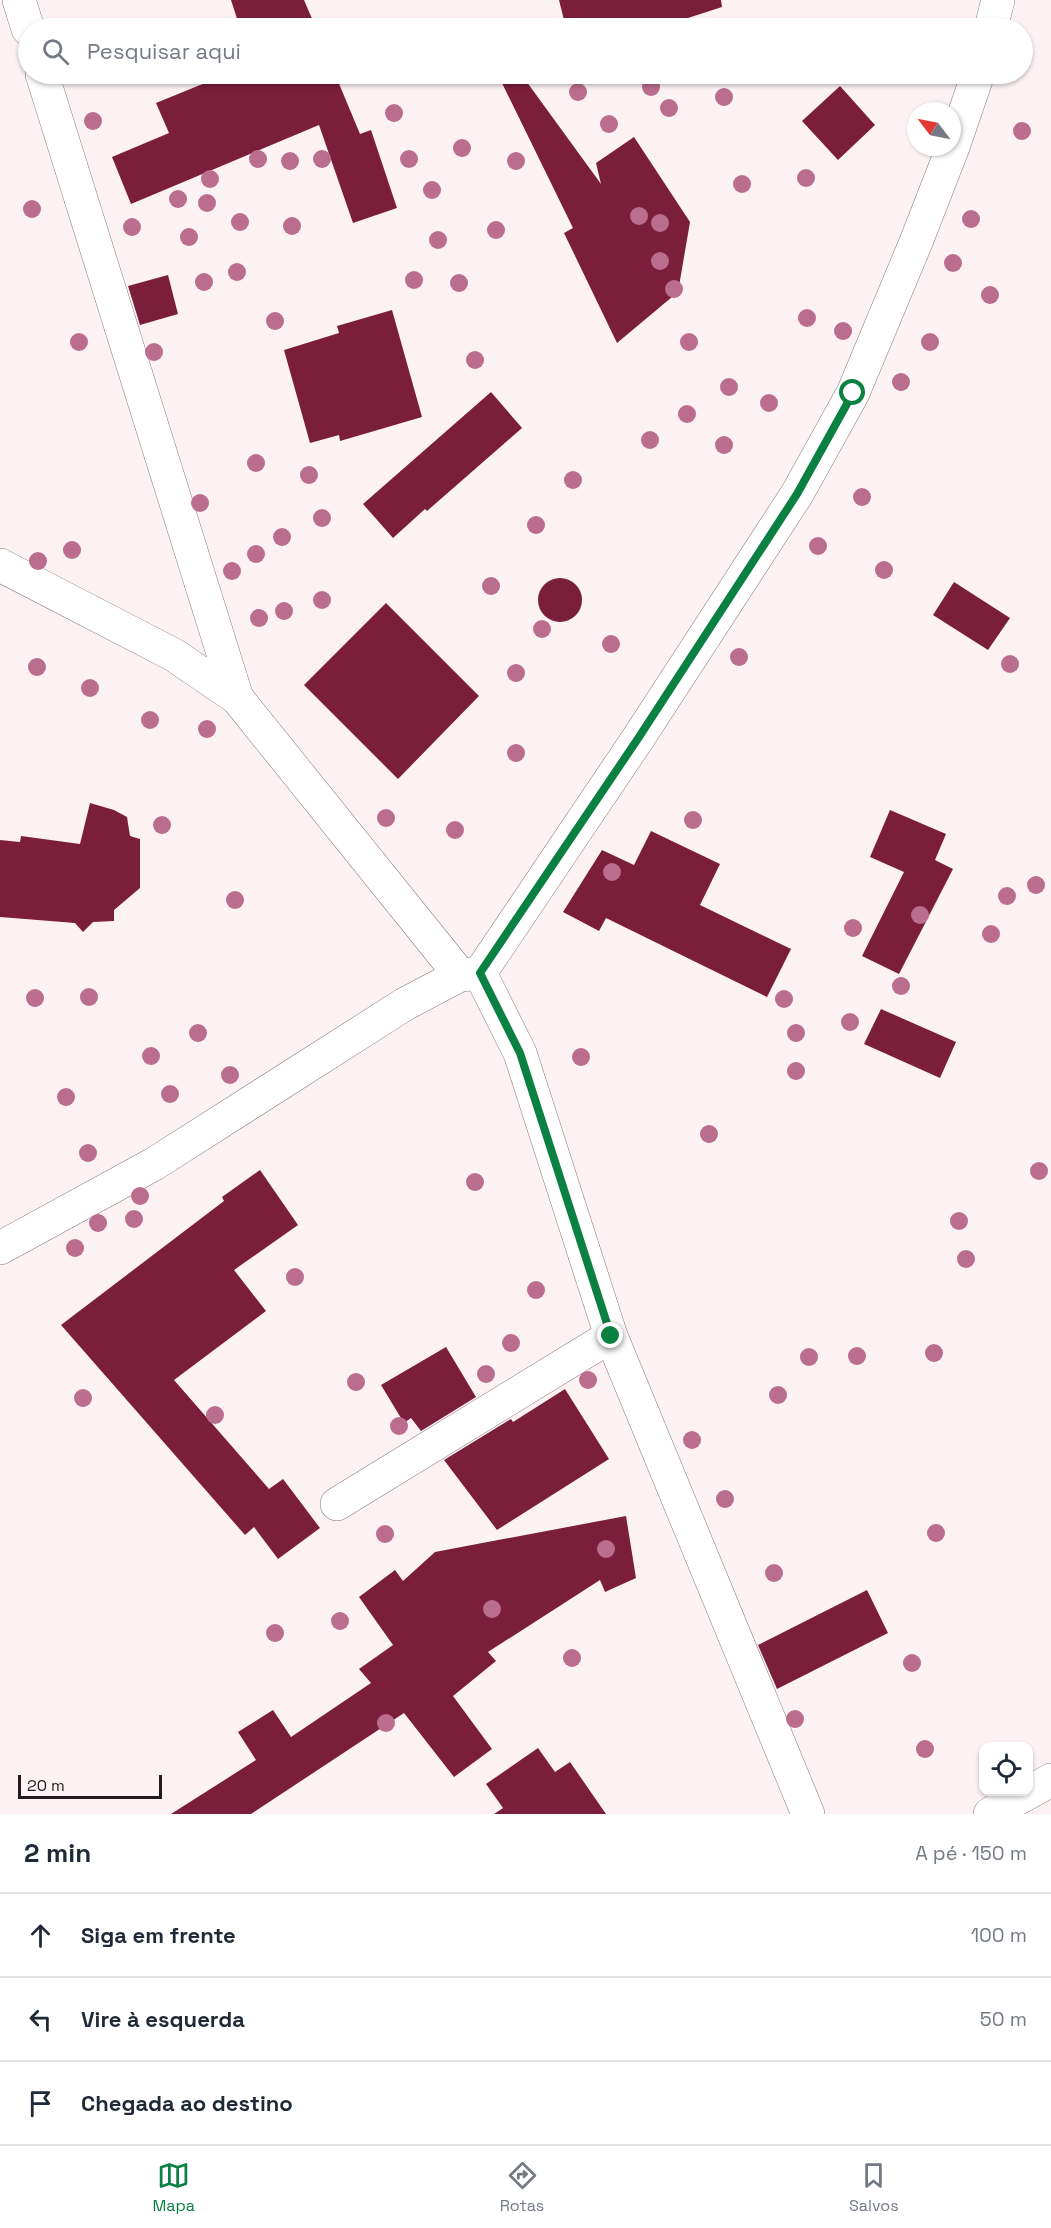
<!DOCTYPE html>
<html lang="pt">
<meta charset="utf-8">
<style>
:root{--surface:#fff;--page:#f2f2f3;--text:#1f2937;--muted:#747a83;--line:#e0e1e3;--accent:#0b8043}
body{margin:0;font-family:"Space Grotesk",sans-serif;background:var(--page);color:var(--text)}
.controls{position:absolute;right:18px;bottom:18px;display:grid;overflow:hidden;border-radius:12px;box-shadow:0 2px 4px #0004}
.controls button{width:54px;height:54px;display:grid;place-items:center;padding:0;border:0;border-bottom:2px solid var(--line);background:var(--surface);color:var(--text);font:30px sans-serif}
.compass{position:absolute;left:907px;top:102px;width:54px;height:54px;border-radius:50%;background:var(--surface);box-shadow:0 2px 4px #0004;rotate:302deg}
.scale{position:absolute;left:18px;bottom:15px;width:144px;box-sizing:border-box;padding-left:6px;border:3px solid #221a1c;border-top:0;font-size:16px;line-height:21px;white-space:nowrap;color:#221a1c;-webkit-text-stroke:4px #fcf2f4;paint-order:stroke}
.stop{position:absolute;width:18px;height:18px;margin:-14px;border:4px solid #0b8043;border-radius:50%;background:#fff}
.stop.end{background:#0b8043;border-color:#fff;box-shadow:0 2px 6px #0008}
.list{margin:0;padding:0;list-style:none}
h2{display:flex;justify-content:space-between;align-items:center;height:78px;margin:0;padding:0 24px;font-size:26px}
h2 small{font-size:20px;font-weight:400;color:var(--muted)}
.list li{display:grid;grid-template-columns:39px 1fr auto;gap:18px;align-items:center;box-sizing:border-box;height:84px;padding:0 24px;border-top:2px solid var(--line)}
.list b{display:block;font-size:22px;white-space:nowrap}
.list em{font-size:20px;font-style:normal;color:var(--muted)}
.icon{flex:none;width:33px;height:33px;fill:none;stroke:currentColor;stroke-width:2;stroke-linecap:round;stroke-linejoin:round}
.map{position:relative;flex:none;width:1051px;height:1814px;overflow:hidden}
.search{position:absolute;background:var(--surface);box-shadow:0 2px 4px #0004;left:18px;right:18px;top:18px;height:66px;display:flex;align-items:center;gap:15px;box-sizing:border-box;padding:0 21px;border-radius:33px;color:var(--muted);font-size:22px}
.sheet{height:330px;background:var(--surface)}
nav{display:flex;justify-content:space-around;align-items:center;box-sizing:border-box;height:84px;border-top:2px solid var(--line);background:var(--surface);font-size:16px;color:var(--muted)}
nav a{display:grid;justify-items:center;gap:3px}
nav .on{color:var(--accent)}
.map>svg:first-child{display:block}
</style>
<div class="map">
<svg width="1051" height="1814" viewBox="0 0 1051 1814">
<rect width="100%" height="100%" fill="#fcf2f4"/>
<g fill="#7b1e3c">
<path d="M231,0H304L316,28H240Z"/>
<path d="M559,0H721L722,7L657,28H566Z"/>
<path d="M227,74H335L360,134L371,130L397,208L353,223L319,125L131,204L112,157L169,133L156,103Z"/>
<path d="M514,74H521L601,184L596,163L634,137L690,222L678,292L617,343L564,233L573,228L501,81Z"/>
<path d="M840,86L875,125L838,160L802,121Z"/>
<path d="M168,275L178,314L140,325L128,286Z"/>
<path d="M392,310L422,417L340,441L339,435L310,443L284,350L339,333L337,326Z"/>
<path d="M491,392L522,428L427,511L425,509L393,538L363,504Z"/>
<circle cx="560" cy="600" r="22"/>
<path d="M954,582L1010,618L988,650L933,615Z"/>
<path d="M386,603L479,696L398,779L304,685Z"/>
<path d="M90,803L114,810L127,817L130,836L140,839V888L114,910V921L93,922L83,932L75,923L0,917V840L20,842L21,836L80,844Z"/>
<path d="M890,810L946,834L935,860L953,869L899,974L862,956L904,872L870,857Z"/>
<path d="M651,831L720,864L700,905L791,949L767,997L606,918L599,931L563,912L602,850L634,865Z"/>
<path d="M881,1009L956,1042L940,1078L864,1044Z"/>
<path d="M260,1170L298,1225L234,1270L266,1311L174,1380L269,1489L283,1479L320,1528L278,1559L254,1527L245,1535L61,1325L224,1201L222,1197Z"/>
<path d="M446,1347L476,1397L421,1431L411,1418L404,1423L381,1385Z"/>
<path d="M565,1389L609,1459L497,1530L444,1460L511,1419L513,1422Z"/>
<path d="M626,1516L636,1578L605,1592L600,1580L488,1652L496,1661L453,1696L492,1749L454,1777L404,1713L251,1814H171L256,1760L238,1732L273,1710L291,1737L371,1683L359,1669L393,1645L359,1597L395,1570L403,1581L435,1552Z"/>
<path d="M867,1590L888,1633L777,1689L758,1645Z"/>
<path d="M538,1748L555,1772L570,1762L606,1814H494L503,1808L486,1784Z"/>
</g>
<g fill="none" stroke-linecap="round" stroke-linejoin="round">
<defs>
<g id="minor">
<path d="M19,0L28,29"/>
<path d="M991,28L998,0"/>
<path d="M42,74L237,698"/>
<path d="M0,565L174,655L237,698L460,975"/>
<path d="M480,973L520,1053L611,1336L808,1814"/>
<path d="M0,1248L154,1164L405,1004L460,975L480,973L639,737L797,494L853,393L916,242L953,147L978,74"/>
<path d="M337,1504L611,1336"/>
<path d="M990,1814L1051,1780"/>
</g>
</defs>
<use href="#minor" stroke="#8c787b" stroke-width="34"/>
<use href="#minor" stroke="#fff" stroke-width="33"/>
</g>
<g fill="#ba6d8d">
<circle cx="651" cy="87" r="9"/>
<circle cx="578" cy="92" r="9"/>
<circle cx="724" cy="97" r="9"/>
<circle cx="669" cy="108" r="9"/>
<circle cx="394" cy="113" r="9"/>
<circle cx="93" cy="121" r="9"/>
<circle cx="609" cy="124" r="9"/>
<circle cx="1022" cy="131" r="9"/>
<circle cx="462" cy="148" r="9"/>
<circle cx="258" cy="159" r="9"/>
<circle cx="322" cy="159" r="9"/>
<circle cx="409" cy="159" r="9"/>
<circle cx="290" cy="161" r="9"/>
<circle cx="516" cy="161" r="9"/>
<circle cx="806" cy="178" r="9"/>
<circle cx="210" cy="179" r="9"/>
<circle cx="742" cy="184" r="9"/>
<circle cx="432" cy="190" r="9"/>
<circle cx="178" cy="199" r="9"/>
<circle cx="207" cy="203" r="9"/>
<circle cx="32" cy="209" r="9"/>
<circle cx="639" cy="216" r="9"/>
<circle cx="971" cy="219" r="9"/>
<circle cx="240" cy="222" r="9"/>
<circle cx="660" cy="223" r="9"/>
<circle cx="292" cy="226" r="9"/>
<circle cx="132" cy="227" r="9"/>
<circle cx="496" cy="230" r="9"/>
<circle cx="189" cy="237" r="9"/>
<circle cx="438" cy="240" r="9"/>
<circle cx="660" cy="261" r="9"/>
<circle cx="953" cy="263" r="9"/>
<circle cx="237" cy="272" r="9"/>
<circle cx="414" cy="280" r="9"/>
<circle cx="204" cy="282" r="9"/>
<circle cx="459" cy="283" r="9"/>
<circle cx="674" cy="289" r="9"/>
<circle cx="990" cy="295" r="9"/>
<circle cx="807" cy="318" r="9"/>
<circle cx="275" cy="321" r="9"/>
<circle cx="843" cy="331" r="9"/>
<circle cx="79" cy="342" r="9"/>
<circle cx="689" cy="342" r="9"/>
<circle cx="930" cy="342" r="9"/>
<circle cx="154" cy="352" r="9"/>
<circle cx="475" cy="360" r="9"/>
<circle cx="901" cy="382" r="9"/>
<circle cx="729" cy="387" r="9"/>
<circle cx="769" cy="403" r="9"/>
<circle cx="687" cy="414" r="9"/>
<circle cx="650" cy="440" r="9"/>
<circle cx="724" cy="445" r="9"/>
<circle cx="256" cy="463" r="9"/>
<circle cx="309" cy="475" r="9"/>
<circle cx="573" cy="480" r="9"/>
<circle cx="862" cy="497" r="9"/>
<circle cx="200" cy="503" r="9"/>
<circle cx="322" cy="518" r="9"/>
<circle cx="536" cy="525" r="9"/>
<circle cx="282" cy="537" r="9"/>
<circle cx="818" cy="546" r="9"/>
<circle cx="72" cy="550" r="9"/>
<circle cx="256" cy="554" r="9"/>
<circle cx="38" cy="561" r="9"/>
<circle cx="884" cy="570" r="9"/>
<circle cx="232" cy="571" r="9"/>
<circle cx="491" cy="586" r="9"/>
<circle cx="322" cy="600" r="9"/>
<circle cx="284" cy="611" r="9"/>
<circle cx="259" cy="618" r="9"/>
<circle cx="542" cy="629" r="9"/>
<circle cx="611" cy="644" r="9"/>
<circle cx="739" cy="657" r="9"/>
<circle cx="1010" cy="664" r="9"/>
<circle cx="37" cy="667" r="9"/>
<circle cx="516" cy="673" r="9"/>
<circle cx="90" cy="688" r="9"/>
<circle cx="150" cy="720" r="9"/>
<circle cx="207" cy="729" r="9"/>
<circle cx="516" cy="753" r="9"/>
<circle cx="386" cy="818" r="9"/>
<circle cx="693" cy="820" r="9"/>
<circle cx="162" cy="825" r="9"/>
<circle cx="455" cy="830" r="9"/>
<circle cx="612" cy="872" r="9"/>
<circle cx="1036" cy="885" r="9"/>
<circle cx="1007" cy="896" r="9"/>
<circle cx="235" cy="900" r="9"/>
<circle cx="920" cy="915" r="9"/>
<circle cx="853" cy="928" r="9"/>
<circle cx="991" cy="934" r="9"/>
<circle cx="901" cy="986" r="9"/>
<circle cx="89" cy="997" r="9"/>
<circle cx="35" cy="998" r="9"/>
<circle cx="784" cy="999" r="9"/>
<circle cx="850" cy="1022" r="9"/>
<circle cx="198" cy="1033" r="9"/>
<circle cx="796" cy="1033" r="9"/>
<circle cx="151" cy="1056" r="9"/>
<circle cx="581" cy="1057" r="9"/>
<circle cx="796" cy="1071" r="9"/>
<circle cx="230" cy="1075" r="9"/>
<circle cx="170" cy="1094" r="9"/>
<circle cx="66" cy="1097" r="9"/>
<circle cx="709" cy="1134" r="9"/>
<circle cx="88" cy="1153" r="9"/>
<circle cx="1039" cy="1171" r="9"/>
<circle cx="475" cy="1182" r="9"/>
<circle cx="140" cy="1196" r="9"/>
<circle cx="134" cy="1219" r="9"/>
<circle cx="959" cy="1221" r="9"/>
<circle cx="98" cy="1223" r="9"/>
<circle cx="75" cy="1248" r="9"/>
<circle cx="966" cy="1259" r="9"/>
<circle cx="295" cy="1277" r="9"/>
<circle cx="536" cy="1290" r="9"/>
<circle cx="511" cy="1343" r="9"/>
<circle cx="934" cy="1353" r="9"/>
<circle cx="857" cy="1356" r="9"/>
<circle cx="809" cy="1357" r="9"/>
<circle cx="486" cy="1374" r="9"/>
<circle cx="588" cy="1380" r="9"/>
<circle cx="356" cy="1382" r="9"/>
<circle cx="778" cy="1395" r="9"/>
<circle cx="83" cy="1398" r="9"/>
<circle cx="215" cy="1415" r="9"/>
<circle cx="399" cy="1426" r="9"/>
<circle cx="692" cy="1440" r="9"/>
<circle cx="725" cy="1499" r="9"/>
<circle cx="936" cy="1533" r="9"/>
<circle cx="385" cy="1534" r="9"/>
<circle cx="606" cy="1549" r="9"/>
<circle cx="774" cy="1573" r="9"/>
<circle cx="492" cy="1609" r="9"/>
<circle cx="340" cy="1621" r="9"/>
<circle cx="275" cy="1633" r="9"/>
<circle cx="572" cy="1658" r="9"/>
<circle cx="912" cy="1663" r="9"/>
<circle cx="795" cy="1719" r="9"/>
<circle cx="386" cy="1723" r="9"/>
<circle cx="925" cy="1749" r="9"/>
</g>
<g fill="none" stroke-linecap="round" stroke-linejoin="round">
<path stroke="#0b8043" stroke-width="8" d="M611,1336L520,1053L480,973L639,737L797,494L853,393"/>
</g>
</svg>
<div class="controls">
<button><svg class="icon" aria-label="locate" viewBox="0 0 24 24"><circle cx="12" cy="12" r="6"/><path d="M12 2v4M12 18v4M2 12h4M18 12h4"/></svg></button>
</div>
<svg class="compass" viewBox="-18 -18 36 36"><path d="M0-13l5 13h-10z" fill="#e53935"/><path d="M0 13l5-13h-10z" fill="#747a83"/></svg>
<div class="scale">20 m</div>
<div class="stop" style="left:853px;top:393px"></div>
<div class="stop end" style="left:611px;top:1336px"></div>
<div class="search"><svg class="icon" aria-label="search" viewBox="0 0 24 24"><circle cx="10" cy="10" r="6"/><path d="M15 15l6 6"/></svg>Pesquisar aqui</div>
</div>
<section class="sheet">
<h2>2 min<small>A pé · 150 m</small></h2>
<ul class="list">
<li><svg class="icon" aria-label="ahead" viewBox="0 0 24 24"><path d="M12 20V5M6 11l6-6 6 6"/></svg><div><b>Siga em frente</b></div><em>100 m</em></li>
<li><svg class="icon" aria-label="left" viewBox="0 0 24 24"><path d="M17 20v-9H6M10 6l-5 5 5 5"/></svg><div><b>Vire à esquerda</b></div><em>50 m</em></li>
<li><svg class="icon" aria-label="arrive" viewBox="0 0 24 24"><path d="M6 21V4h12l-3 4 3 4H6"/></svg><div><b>Chegada ao destino</b></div></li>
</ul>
</section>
<nav>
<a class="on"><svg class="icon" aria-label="map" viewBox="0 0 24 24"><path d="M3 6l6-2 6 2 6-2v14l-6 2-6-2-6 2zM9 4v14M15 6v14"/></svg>Mapa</a>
<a><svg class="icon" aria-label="directions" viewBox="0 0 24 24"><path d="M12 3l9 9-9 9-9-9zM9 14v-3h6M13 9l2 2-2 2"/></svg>Rotas</a>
<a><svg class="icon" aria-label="saved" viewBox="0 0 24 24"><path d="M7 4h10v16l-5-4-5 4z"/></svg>Salvos</a>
</nav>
